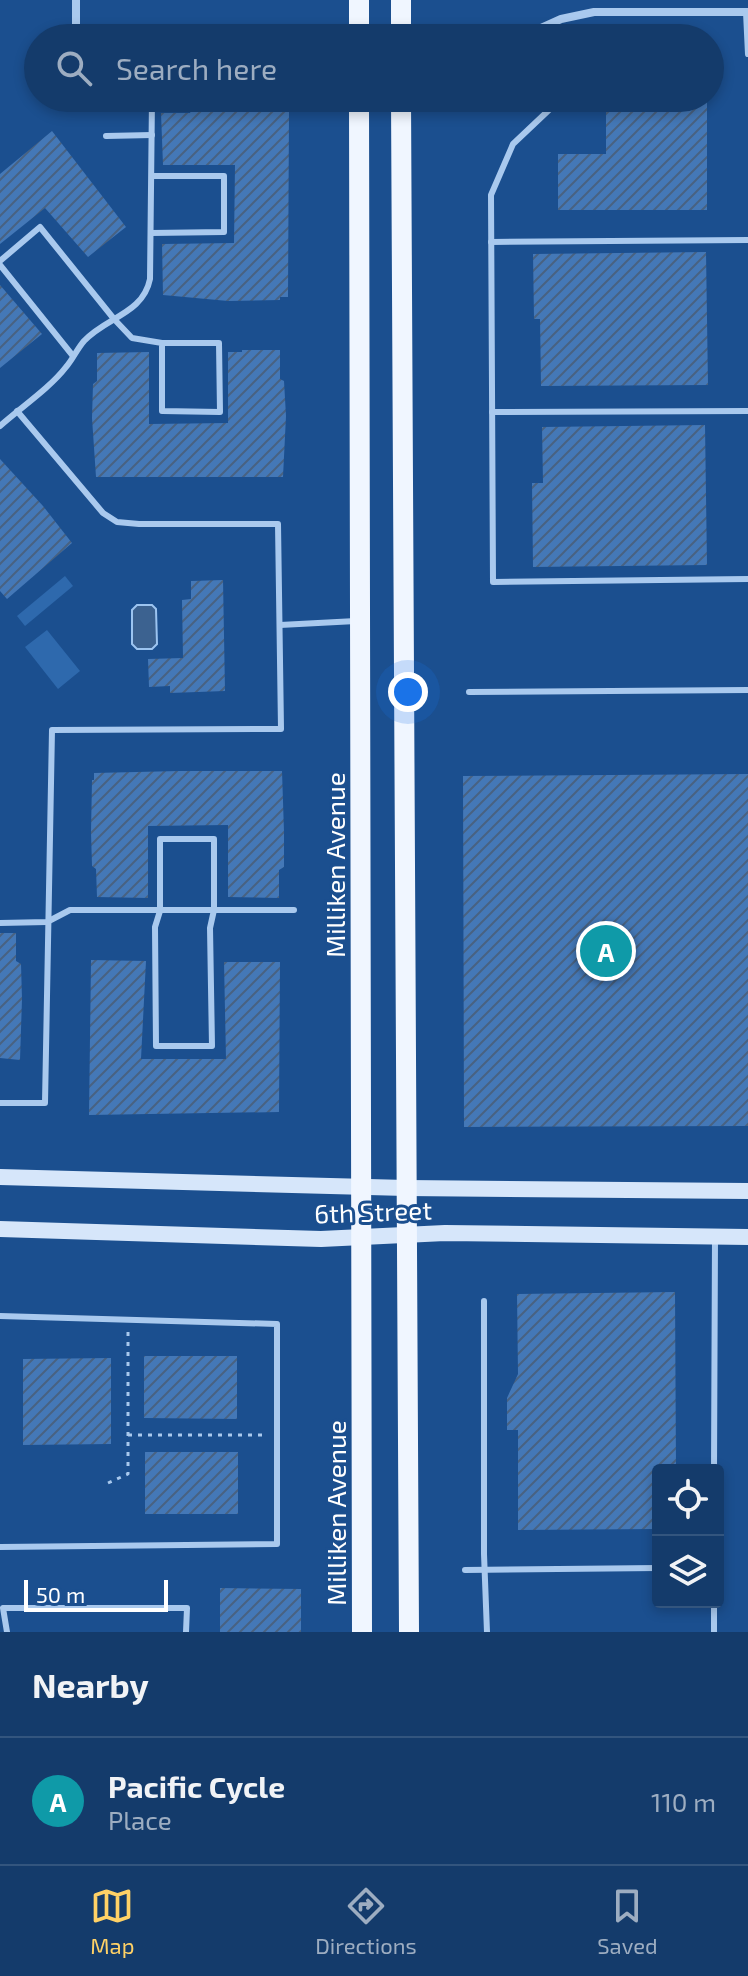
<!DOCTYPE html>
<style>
:root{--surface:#143b6b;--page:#1d4271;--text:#f1f3f6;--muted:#9dadc1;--line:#33557e;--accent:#ffd166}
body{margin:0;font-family:"Exo 2",sans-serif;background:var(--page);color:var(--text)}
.controls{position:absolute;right:24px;bottom:24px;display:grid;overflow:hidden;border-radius:8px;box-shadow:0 4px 12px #0003}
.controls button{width:72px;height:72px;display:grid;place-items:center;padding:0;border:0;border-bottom:2px solid var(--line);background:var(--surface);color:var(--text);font:40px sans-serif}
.scale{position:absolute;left:24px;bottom:20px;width:144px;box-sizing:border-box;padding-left:8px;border:4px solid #fff;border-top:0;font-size:22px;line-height:28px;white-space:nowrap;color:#fff;-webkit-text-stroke:6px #1b4f8f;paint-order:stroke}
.you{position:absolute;left:408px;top:692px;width:28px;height:28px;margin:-20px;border:6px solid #fff;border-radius:50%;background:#1a73e8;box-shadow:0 0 0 12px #1a73e833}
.badge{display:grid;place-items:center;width:52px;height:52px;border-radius:50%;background:var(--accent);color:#fff;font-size:26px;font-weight:700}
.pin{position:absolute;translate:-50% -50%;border:4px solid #fff;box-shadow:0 2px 8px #0006}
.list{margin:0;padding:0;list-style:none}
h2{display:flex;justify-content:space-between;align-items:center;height:104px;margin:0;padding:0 32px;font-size:34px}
h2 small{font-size:26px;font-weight:400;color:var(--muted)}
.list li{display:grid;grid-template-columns:52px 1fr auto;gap:24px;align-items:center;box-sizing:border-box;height:128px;padding:0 32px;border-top:2px solid var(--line)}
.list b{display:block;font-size:30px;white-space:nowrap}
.list p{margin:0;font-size:26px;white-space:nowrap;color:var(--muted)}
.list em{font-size:26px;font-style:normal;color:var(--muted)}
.icon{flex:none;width:44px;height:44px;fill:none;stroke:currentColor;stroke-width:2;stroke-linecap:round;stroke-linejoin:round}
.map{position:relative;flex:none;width:748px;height:1632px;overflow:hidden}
.search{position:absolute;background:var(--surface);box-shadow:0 4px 12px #0003;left:24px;right:24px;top:24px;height:88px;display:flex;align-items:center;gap:20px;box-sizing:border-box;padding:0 28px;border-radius:44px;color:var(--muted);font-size:30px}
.sheet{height:232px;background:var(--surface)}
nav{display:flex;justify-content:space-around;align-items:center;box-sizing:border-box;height:112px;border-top:2px solid var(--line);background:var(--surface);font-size:22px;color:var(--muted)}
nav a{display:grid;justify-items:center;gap:4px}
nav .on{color:var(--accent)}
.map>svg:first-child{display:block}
</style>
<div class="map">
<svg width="748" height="1632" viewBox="0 0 748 1632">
<defs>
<pattern id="building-hatch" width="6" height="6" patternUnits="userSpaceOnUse" patternTransform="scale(2)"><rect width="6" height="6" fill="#4478b7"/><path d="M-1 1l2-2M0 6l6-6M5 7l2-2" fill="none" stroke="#486282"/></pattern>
</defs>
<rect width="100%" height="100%" fill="#1b4f8f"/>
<g fill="#2e69ad">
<path d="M65,576L73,586L25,626L17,616Z"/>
<path d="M47,630L80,671L58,689L25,647Z"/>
</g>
<path fill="#3c6290" stroke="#9cc4f0" stroke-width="2" d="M137,605H152L156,609L157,644L152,649H137L132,644V610Z"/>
<g fill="url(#building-hatch)">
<path d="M606,98H707V210H558V154H606Z"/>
<path d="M192,109L289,111L288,297H280V300L228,301L163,295L162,244L234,243L235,165H163L161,113H190Z"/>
<path d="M52,131L126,227L88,257L45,208L0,244V174Z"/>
<path d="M706,252L708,385L541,386L540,319H534L533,254Z"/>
<path d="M0,285L42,334L0,368Z"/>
<path d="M242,350H280V379L284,381L286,416L283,477H96L92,418L93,384L97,381V353L149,352V424L228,423V352H242Z"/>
<path d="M705,425L707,565L533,567L532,483H543L542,427Z"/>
<path d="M0,459L43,506L72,543L7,599L0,591Z"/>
<path d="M223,580L225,691L170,693V686L149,687L148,659L183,658L182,600L191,599V581Z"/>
<path d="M179,771H282L284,832V867L279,870V898L228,897V825L148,826V898L97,897L96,869L92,866L91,832L92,780H94V773Z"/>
<path d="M748,774V1126L464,1127L463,776Z"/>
<path d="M0,933H16V961L21,964L22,999L20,1060L0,1058Z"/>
<path d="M91,960L146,961L141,1059H226L224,962H280L279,1112L89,1115Z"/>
<path d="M675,1292L676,1470H658V1529L518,1530V1430H507V1398L518,1374L517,1294Z"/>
<path d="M144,1356H237V1419L144,1418Z"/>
<path d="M111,1358V1444L23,1445V1359Z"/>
<rect x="145" y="1452" width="93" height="62"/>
<path d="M220,1588L301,1589V1632H220Z"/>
</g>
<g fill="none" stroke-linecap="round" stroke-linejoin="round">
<g stroke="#a9c9ee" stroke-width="3" stroke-dasharray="4 6" stroke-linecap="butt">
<path d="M128,1435H265"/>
<path d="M108,1483L128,1474V1332"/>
</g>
<g stroke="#a9c9ee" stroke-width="6">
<path d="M746,12L748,54"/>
<path d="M552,98L550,109L513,144L491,195L493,582L748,579"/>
<path d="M106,136L152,135"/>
<path d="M151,233L224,232V176H152"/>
<path d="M491,242L748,240"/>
<path d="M0,261L40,227L114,319L132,338L162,343H219L220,412L162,411V343"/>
<path d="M0,265L73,356"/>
<path d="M492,412L748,411"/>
<path d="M0,426C20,408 50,388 66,367C73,359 77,349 84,341C106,317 143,314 150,279L152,98"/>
<path d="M280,625L356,621"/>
<path d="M469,692L748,690"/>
<path d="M160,839H214V910L210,928L212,1046H156L155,927L160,911Z"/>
<path d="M0,923L47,922L70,910H294"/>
<path d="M0,1103H45L52,730L281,729L278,524H139L117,522L103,513L17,411"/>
<path d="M484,1301V1554L487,1632"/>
<path d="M0,1316L277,1324V1544L0,1547"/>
<path d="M714,1470L715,1238"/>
<path d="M465,1570L658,1568"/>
<path d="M7,1632L3,1608H187L186,1632"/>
<path d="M714,1632V1602"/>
</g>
<g stroke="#a9c9ee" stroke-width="8">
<path d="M76,0V38"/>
<path d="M519,38L561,19L594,12H748"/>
</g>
<g stroke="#d6e6fa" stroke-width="16">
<path d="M0,1177L406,1188L748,1191"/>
<path d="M0,1229L321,1239L445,1233L748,1237"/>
</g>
<g stroke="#f0f6ff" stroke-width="20">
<path d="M359,0V38"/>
<path d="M401,0V38"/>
<path d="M359,98L362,1632"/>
<path d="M401,98L409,1632"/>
</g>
</g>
<g text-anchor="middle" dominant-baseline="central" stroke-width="6" stroke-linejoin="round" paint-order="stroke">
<g font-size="26" fill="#fff" stroke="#1b4f8f">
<text transform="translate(334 865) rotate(-90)">Milliken Avenue</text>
<text transform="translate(373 1211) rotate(-2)">6th Street</text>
<text transform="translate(335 1513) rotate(-90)">Milliken Avenue</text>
</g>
</g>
</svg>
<div class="controls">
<button><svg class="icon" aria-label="locate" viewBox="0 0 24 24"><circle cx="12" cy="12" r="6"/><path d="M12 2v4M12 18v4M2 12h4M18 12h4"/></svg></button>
<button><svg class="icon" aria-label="layers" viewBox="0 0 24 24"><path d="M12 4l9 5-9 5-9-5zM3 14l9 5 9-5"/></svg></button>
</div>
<div class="scale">50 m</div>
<div class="you"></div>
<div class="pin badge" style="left:606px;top:951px;background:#0f9aa8">A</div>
<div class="search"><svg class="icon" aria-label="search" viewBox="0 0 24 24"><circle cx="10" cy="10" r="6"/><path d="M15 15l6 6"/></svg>Search here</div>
</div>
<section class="sheet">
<h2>Nearby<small></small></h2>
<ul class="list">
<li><span class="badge" style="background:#0f9aa8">A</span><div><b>Pacific Cycle</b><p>Place</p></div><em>110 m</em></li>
</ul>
</section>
<nav>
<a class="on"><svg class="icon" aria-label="map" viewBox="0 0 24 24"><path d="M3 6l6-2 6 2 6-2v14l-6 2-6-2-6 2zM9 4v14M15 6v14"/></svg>Map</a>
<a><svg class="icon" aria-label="directions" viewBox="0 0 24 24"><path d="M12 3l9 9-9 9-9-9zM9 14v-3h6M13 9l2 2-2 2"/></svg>Directions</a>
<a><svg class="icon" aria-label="saved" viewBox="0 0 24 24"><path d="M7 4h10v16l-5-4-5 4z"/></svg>Saved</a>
</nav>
